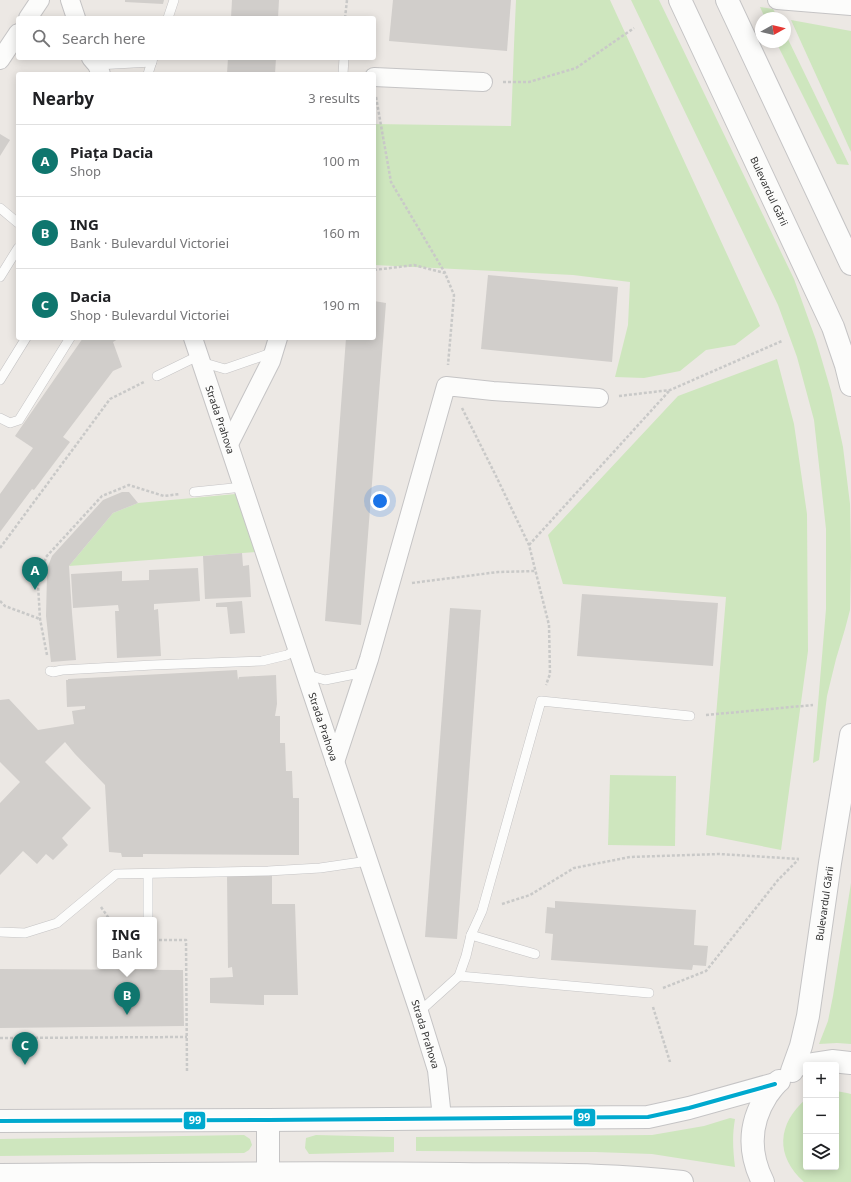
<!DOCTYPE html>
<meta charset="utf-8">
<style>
:root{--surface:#fff;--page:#f2f2f2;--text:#202124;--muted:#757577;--line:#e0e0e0;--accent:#0f766e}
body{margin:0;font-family:"Noto Sans",sans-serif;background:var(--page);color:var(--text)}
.controls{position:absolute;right:12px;bottom:12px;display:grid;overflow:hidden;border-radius:4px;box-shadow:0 2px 10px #0003}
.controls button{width:36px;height:36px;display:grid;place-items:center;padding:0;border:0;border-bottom:1px solid var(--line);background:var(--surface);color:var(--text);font:20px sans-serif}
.compass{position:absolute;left:755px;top:12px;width:36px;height:36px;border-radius:50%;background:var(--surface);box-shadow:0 2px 10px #0003;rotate:82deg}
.you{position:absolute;left:380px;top:501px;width:14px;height:14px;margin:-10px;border:3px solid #fff;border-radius:50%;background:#1a73e8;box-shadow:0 0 0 6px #1a73e833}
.badge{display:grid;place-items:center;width:26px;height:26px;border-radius:50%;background:var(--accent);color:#fff;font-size:13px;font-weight:700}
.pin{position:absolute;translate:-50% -33px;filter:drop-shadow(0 1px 2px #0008)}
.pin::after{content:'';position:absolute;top:21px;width:14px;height:12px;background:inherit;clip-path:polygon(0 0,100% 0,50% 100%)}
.popup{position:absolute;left:97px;top:917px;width:60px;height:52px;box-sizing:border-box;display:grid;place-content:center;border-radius:4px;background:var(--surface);filter:drop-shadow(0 1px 3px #0005);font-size:13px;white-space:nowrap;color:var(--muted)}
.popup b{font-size:15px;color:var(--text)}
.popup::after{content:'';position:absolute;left:50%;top:100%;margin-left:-8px;border:8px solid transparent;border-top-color:var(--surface)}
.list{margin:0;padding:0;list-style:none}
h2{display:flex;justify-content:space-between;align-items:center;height:52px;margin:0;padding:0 16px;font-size:17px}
h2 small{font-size:13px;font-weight:400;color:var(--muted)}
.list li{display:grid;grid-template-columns:26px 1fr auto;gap:12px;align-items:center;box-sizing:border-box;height:72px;padding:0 16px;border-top:1px solid var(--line)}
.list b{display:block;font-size:15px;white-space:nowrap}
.list p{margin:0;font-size:13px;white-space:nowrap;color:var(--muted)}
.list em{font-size:13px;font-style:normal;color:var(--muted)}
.icon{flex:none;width:22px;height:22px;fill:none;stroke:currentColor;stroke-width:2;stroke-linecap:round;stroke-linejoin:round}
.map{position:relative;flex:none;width:851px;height:1182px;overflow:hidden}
.search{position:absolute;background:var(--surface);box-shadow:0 2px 10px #0003;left:16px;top:16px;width:360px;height:44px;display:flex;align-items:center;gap:10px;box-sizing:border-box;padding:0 14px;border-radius:4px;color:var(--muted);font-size:15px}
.panel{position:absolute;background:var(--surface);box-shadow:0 2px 10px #0003;left:16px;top:72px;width:360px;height:268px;border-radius:4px}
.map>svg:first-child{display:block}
</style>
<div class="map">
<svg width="851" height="1182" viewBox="0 0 851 1182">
<rect width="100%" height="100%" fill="#ece8e4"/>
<g fill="#cee6be">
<path d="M516,0H610L760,326L735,345L706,350L680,371L644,378L615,377L628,325L630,282L573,275L374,265V124L511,126L514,45Z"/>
<path d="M631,0H659L794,279L816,340L831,391L843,447L850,504L851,557L850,610L845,629L836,659L827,696L819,760L813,763L826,609V529L814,420L797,357L778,305Z"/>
<path d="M760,7L773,9L778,18H765Z"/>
<path d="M791,20L851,31V152Z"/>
<path d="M785,33L849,165L837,164L776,42H785Z"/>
<path d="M777,359L794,424L807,514L808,651L781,850L706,835L726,597L563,584L548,535L678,396Z"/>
<path d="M236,494L256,552L69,566L113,513L138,503Z"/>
<path d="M610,775L676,776L675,846L608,845Z"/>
<path d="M851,883V1044L837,1043L819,1044L828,1021L833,996Z"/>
<path d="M836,1091L847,1093L851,1094V1182H804C775,1156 777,1124 806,1099V1167H836Z"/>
<path d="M730,1118L735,1119C732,1136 733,1150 735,1167L652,1154L595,1152L416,1151V1137L652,1135L704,1126Z"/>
<path d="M244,1135L250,1139L252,1145L249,1150L244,1153L0,1156V1139Z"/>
<path d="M316,1135L394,1137V1152L309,1154L305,1148L306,1138Z"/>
</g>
<g fill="#d1cecb">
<path d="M125,0H164L163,4L125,2Z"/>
<path d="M232,0H279L278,18H231Z"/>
<path d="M393,0H511L507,51L389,41Z"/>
<path d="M228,58H276L275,74H227Z"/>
<path d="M0,134L10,140L0,156Z"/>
<path d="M488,275L618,287L612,362L481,349Z"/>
<path d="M374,301L386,303L361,625L325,621L346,338H374Z"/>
<path d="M83,338H118V339L113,342L122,367L113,371L63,437L70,442L34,490L32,489L0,532V494L33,448L15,436Z"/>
<path d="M122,492H129L138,503L113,513L69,566L72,613L76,660L51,662L46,616L47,575L45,574L52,556L103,500Z"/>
<path d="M242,553L243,566L249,565L251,597L205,599L203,556Z"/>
<path d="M198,568L200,601L154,604V610L158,609L161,656L117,658L115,611H119L118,605L73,608L71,574L122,571V581L149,580V570Z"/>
<path d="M582,594L718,603L713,666L577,656Z"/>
<path d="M242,601L245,633L230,634L227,607H216V603Z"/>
<path d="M450,608L481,610L457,939L425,937Z"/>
<path d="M237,670L238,680L239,677L276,675L277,704L275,716H280V743H285L286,771H292L293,798H299V855L143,854V857H122L121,853L109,852L105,785L75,754L65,742L45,762L91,808L62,838L68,845L53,860L46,854L37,864L23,851L0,875V803L20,782L0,762V700L9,699L38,730L74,724L72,711L85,709V706L67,707L66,680H68V679Z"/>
<path d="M272,871V904H295L298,995H264V1005L210,1003V978L233,977L232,967L228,968L227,875Z"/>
<path d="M555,901L696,910L694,945L708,946L706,966L693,965L692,970L551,960L553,934L545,933L547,907L555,908Z"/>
<path d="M0,969L183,970L184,1026L0,1028Z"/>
</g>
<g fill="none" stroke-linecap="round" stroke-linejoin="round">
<defs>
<g id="lane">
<path d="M168,18L174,0"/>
<path d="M97,65L152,62"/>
<path d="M148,74L153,58"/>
<path d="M343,74L344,58"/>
<path d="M0,208L18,223"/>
<path d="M0,277L18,248"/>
<path d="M201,362L225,369L274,352"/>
<path d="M157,376L198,356"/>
<path d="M0,380L26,338"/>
<path d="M0,418L10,423L19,420L70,338"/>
<path d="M194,492L243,487"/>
<path d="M50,671L53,672L62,670L153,665L262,661L287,655L297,649"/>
<path d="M305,674L325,680L365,672"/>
<path d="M148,874V920"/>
<path d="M0,932L25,933L57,923L116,874L268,871L320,868L368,861"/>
<path d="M535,954L471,935L482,911L541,701L690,716"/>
<path d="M459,976L649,993"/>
<path d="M419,1012L459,976L466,956L471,935"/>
</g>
<g id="street">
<path d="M70,0L76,18"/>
<path d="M777,0L851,6"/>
<path d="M28,18L40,0"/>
<path d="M91,58L97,65L101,74"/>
<path d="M0,60L18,33"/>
<path d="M374,77L483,82"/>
<path id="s1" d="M193,338L419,1012L437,1070L442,1118"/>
<path d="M229,444L271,361L278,338"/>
<path d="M335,762L369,659L446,386L493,391L599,398"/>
</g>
<g id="secondary">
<path id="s2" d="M680,0L833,327L846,365L851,385"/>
<path d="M727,0L851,264"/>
<path d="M806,1065L832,1061L851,1063"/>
<path id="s3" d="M792,1071L801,1046L808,1016L830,863L851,735"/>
<path d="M0,1121L268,1120L648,1117L689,1108L775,1084"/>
<path d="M268,1173V1120"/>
<path d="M0,1175C153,1174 306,1172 459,1174C534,1175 608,1173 682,1182"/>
<path d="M763,1182C748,1152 749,1123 767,1095C771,1090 774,1085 779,1081"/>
</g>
</defs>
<use href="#lane" stroke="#c5c4c5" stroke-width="10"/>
<use href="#street" stroke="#c5c4c5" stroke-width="20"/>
<use href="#secondary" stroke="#c5c4c5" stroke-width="24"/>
<g stroke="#c9c9c8" stroke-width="2.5" stroke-dasharray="3 2" stroke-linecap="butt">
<path d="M345,18L347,0"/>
<path d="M503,82H529L576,68L634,28"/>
<path d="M376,97L391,182L445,273"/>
<path d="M374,270L414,265L445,273L454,295L448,365"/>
<path d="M619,396L670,390L782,341"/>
<path d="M462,408L496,476L529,545L549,625L550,674L546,685"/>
<path d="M529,545L670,390"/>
<path d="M0,548L110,399L144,382"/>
<path d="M412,583L498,572L536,571"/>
<path d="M0,601L5,606L40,619"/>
<path d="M47,655L40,619L38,584L46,557L102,496L129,485L164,496L180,494"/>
<path d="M706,715L813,705"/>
<path d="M502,904L530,895L574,868L630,857L719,854L799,859"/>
<path d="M101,907L110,920"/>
<path d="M154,940H186L187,1072"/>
<path d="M663,988L706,971L778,880L798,860"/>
<path d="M653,1007L670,1062"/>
<path d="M0,1038L187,1037"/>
</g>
<use href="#lane" stroke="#fcfcfb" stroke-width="9"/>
<use href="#street" stroke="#fcfcfb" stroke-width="18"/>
<use href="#secondary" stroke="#fcfcfb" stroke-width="22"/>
<defs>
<path id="bus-1" d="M0,1121L268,1120L648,1117L689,1108L775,1084"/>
</defs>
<use href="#bus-1" stroke="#fff" stroke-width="7"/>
<use href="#bus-1" stroke="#00a9ce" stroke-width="4"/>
</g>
<g text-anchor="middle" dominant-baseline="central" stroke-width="3" stroke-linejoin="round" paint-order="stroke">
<g font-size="10" fill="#2e2e2e" stroke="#fff">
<text stroke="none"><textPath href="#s2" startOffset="211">Bulevardul Gării</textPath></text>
<text stroke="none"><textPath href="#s1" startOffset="86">Strada Prahova</textPath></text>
<text stroke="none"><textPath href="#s1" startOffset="410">Strada Prahova</textPath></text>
<text stroke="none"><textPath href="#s3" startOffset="171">Bulevardul Gării</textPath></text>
<text stroke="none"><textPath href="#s1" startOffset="734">Strada Prahova</textPath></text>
</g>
</g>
<g stroke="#fff" stroke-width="1.5">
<rect x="573" y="1108" width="23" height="19" rx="4" fill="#00a9ce"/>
<rect x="183" y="1111" width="23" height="19" rx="4" fill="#00a9ce"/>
</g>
<g font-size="11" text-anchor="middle" font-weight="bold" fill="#fff">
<text x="584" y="1121">99</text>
<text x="195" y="1124">99</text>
</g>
</svg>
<div class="controls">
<button>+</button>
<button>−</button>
<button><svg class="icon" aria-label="layers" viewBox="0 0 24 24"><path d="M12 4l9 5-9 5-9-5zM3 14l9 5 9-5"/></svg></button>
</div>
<svg class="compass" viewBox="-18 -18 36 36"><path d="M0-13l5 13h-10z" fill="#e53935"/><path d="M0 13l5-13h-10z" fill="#757577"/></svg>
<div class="you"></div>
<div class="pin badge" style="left:35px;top:590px">A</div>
<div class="pin badge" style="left:127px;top:1015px">B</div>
<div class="popup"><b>ING</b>Bank</div>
<div class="pin badge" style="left:25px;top:1065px">C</div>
<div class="search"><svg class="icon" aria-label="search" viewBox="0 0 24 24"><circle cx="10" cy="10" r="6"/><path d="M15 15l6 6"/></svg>Search here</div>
<section class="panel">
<h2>Nearby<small>3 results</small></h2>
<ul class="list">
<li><span class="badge">A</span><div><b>Piața Dacia</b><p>Shop</p></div><em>100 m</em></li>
<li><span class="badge">B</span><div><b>ING</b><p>Bank · Bulevardul Victoriei</p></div><em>160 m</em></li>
<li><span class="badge">C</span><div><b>Dacia</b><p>Shop · Bulevardul Victoriei</p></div><em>190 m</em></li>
</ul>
</section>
</div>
